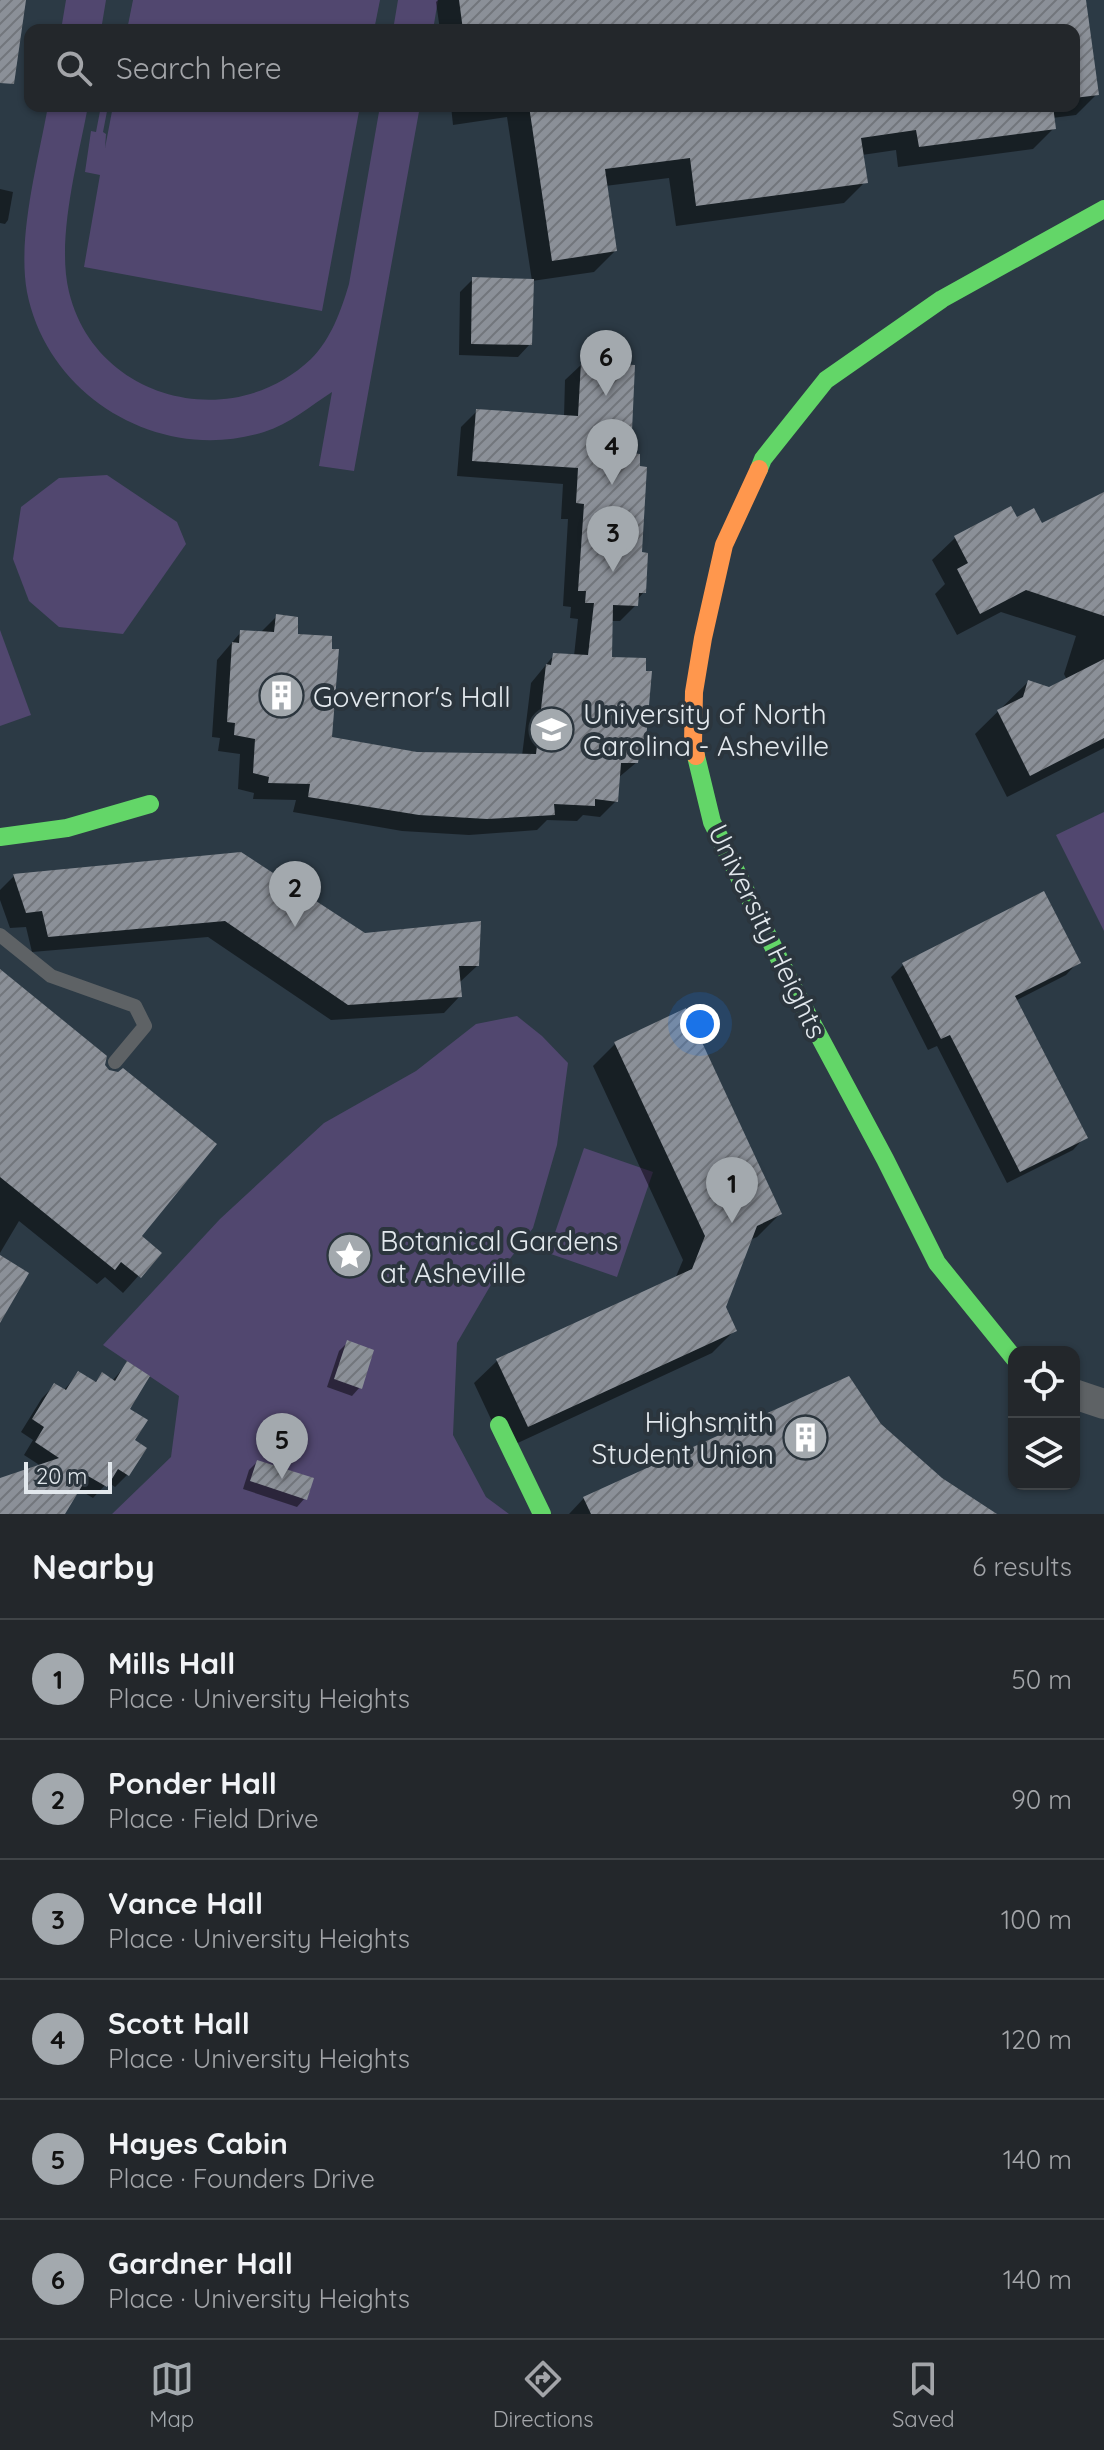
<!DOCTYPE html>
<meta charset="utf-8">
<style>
:root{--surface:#23272b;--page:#2b2f33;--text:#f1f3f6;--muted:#a3a5a9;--line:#404447;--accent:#a3a9ae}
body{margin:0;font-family:Quicksand,sans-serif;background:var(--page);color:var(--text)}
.controls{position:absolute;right:24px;bottom:24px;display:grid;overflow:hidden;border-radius:16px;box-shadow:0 2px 6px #0004}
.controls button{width:72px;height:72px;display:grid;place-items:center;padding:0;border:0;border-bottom:2px solid var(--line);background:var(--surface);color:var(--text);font:40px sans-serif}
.scale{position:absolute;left:24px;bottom:20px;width:88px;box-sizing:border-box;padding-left:8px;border:4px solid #e2e8ed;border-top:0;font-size:22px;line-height:28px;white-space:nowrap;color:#e2e8ed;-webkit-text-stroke:6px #2b353d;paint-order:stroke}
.you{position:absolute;left:700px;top:1024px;width:28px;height:28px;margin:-20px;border:6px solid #fff;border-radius:50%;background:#1a73e8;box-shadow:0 0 0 12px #1a73e833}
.badge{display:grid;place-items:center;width:52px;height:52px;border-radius:50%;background:var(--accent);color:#111;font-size:26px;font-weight:700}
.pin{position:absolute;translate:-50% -66px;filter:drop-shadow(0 2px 4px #0008)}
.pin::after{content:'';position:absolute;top:42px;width:28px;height:24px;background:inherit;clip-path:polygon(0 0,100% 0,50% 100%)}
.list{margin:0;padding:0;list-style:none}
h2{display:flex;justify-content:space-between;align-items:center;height:104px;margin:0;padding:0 32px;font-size:34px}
h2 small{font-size:26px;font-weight:400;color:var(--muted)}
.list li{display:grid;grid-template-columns:52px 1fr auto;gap:24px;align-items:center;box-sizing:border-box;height:120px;padding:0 32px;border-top:2px solid var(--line)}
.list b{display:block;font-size:30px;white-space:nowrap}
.list p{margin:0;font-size:26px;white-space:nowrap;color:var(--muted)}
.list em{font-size:26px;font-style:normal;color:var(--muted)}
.icon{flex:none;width:44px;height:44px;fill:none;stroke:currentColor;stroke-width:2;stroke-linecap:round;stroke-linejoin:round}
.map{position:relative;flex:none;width:1104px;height:1514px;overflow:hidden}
.search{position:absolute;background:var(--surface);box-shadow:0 2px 6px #0004;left:24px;right:24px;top:24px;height:88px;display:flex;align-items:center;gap:20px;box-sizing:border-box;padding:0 28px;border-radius:16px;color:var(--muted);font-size:30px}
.sheet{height:824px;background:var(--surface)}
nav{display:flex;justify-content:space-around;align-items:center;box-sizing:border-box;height:112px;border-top:2px solid var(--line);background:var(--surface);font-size:22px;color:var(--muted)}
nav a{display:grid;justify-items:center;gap:4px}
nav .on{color:var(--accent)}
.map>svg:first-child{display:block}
</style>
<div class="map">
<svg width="1104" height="1514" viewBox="0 0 1104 1514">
<defs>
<pattern id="building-hatch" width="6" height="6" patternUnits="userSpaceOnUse" patternTransform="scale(2)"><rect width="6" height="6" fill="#8b9098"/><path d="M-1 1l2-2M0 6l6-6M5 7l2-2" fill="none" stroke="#72767c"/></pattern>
</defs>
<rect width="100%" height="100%" fill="#2f3439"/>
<path fill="#2c3a45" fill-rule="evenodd" d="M0,0H1104V1514H0ZM30,30H1074V106H30ZM1014,1352H1074V1484H1014Z"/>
<g fill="#51476f">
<path d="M66,0H106L101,30H61Z"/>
<path d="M133,0H380L374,30H127Z"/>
<path d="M398,0H438L433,30H393Z"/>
<path d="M48,106H88C78,160 56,239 69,292C95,400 231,435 311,359C331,339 341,311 349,284L380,106H420L354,471L319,466L332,392C310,406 290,424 264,432C162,464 48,399 27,292C17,237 38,162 48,106Z"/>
<path d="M101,106H108L103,132L106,134L105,148L113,106H360L322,311L84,267L100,175L85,172L91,131L96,132Z"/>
<path d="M107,475L177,522L186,544L123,634L59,627L29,601L13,559L21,507L59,478Z"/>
<path d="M0,630L31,715L0,726Z"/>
<path d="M1104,812V931L1056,835Z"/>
<path d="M517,1016L542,1036L568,1063L557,1145L533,1228L492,1283L457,1343L453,1435L486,1497L509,1514H112L171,1457L179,1396L103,1345L220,1219L324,1123L416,1071L476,1024Z"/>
<path d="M584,1148L653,1172L617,1277L548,1253Z"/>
</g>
<g fill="#0007">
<path d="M438,0H1084L1097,94L1076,115L1052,118L1054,128L1033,149L898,167L896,150L862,155L865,182L844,203L676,226L669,178L605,186L615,251L594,272L532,281L530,344L518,357L459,355L460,292L473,279L532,281L507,117L453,125L451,106H1074V30H440L436,2Z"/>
<path d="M0,189L13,192L8,220L5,224L0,223Z"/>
<path d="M582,364L629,455L644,592L637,600L636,605L620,621H610V659L643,750L637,756V762L618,778L616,801L600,817L583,815L577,821L547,820L537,830L469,835L402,831L293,812L296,800L253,799L254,793L238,789L240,754L218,751L220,738L212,737L217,660L241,632L260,633L277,616L296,636L330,738L416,754L522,756L531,683L554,655L574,656L578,619L570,618L571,607L563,606L568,519H561L563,484L457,476L461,427L477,411L564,417L565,380Z"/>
<path d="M1104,494V748L1007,797L975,734L1028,682L1050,689L1067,680L1064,674L1076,636L1001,612L957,635L935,594L945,584L932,560L955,538L1011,509L1016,519L1042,526Z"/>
<path d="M240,854L365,935L477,966L460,982V996L444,1013L331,1020L208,937L32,952L26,927L10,928L0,900V890L14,876Z"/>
<path d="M1078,962L1066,975L1015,1001L1085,1137L1073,1150L1007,1183L937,1046L928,1050L891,977L903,965Z"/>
<path d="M0,972L103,1065L139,1237L159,1253L123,1293L105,1277L97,1284L19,1221L0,1253Z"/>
<path d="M616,1043L780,1214L757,1237L750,1240L724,1307L735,1330L712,1353L505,1449L474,1383L497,1361L675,1279L683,1260L593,1066Z"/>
<path d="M347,1343L360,1387L352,1396L327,1387L339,1351Z"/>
<path d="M127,1364L128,1410L132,1441L128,1474L115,1487L108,1482L93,1498L78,1489L62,1514H0V1480L41,1466L24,1455L33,1440L21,1432L42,1398L54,1386L63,1391L78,1374L94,1383L102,1375L112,1381Z"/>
<path d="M879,1425L941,1480L993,1514H569L584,1498Z"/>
<path d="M257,1462L305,1498L297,1507L243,1489L249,1470Z"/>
</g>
<g fill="url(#building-hatch)">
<path d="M0,0H26L14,84L0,83Z"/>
<path d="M459,0H1086L1099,95L1074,98V30H463Z"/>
<path d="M529,106H1053L1056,129L919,147L916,130L861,138L868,183L696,206L690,158L605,169L617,251L552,261Z"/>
<path d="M472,277L534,279L532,345L471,344Z"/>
<path d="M581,362L635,365L631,453L640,454V466L647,467L642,552L648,553L646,593H639L638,606L613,605L612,657L646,658V671H652L645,751L640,750L638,763H621L618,802L595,799V806L554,804L555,815L487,819L419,815L308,797L310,784L268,783L269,777L253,773L255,739L234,735L235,723L227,722L232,642L239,643L240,630L274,632L276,614L298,617V634L332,636V649H339L332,737L417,752L536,754L546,664L551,665L553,653L588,655L594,603H585L586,591H578L584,504L576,503L578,468L472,461L476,409L578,416Z"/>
<path d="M1104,492V616L1026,590L980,614L957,569L968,563L954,536L1011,506L1017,517L1034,508L1042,523Z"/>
<path d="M1104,659V738L1030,776L997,710L1023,697L1028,680L1049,687Z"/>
<path d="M241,852L365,933L481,921L479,966H459L462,997L348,1005L225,921L48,937L42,911L26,913L13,874Z"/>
<path d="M1044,891L1081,963L1015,996L1088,1138L1020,1172L950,1035L941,1039L902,963Z"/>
<path d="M0,969L107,1056L105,1065L109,1070L118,1072L123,1068L217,1144L142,1236L162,1253L141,1278L121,1262L115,1270L0,1177Z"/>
<path d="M686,1008L782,1214L757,1226L726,1307L737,1331L528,1427L496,1359L692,1269L705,1236L614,1042Z"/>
<path d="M0,1255L29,1273L0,1323Z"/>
<path d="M347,1340L374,1350L362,1389L334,1379Z"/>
<path d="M127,1361L150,1376L130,1409L148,1420L135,1440L147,1448L129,1476L118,1469L107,1487L88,1476L65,1514H0V1478L59,1458L35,1442L44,1427L32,1419L54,1383L66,1390L78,1371L96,1382L102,1372L115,1381Z"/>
<path d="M849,1376L881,1424L942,1478L997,1514H591L583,1497Z"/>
<path d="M257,1460L314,1478L307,1500L250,1481Z"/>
</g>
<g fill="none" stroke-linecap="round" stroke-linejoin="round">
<path stroke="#5e6265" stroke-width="14" d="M0,935L51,976L135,1006L145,1026L115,1062"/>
<path stroke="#5e6265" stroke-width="30" d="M1074,1394L1104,1404"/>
<g stroke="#63d668" stroke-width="18">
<path d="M759,469L763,459L826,380L942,299L1104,209"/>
<path d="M696,756L712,822L795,991L885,1159L937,1263L1014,1358"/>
<path d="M0,837L67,828L150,804"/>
<path d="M499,1425L542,1514"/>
</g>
<path stroke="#ff974d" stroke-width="18" d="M696,756L693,743L694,692L703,638L724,545L759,469"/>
</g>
<defs>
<symbol id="building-disc" viewBox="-11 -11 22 22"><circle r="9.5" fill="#a3a9ae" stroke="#2b353d"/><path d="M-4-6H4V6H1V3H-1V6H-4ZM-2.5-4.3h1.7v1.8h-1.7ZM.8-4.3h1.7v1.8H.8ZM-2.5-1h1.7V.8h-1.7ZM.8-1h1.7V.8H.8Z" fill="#fff"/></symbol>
<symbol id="university-disc" viewBox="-11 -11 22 22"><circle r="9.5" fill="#a3a9ae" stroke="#2b353d"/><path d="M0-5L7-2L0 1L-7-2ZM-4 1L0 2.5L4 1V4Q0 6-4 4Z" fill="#fff"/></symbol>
<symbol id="sight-disc" viewBox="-11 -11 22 22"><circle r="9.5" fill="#a3a9ae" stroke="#2b353d"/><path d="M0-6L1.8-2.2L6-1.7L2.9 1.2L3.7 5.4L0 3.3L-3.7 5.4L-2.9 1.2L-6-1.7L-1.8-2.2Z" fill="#fff"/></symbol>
</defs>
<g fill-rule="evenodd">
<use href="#building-disc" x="256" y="670" width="51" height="51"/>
<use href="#university-disc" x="526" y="704" width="51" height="51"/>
<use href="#sight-disc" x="324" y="1230" width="51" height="51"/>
<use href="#building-disc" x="780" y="1412" width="51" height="51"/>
</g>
<g text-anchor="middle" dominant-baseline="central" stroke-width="8" stroke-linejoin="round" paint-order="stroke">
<g font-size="28" fill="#e2e8ed" stroke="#2b353d" text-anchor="start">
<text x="313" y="696">Governor's Hall</text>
<text x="583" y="713">University of North<tspan x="583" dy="32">Carolina - Asheville</tspan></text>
<text x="380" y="1240">Botanical Gardens<tspan x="380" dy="32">at Asheville</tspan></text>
<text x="774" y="1421" text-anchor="end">Highsmith<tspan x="774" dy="32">Student Union</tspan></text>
</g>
<g font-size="28" fill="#e2e8ed" stroke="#2b353d">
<text transform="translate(768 931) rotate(64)">University Heights</text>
</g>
</g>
</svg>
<div class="controls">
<button><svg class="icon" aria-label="locate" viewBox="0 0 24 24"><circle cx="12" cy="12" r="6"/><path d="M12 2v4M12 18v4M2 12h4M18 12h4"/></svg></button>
<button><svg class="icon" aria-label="layers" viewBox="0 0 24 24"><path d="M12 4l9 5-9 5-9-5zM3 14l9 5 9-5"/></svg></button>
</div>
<div class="scale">20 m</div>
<div class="you"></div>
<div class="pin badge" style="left:732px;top:1223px">1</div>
<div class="pin badge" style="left:295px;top:927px">2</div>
<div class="pin badge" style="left:613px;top:572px">3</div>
<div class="pin badge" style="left:612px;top:485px">4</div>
<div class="pin badge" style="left:282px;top:1479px">5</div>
<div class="pin badge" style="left:606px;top:396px">6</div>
<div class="search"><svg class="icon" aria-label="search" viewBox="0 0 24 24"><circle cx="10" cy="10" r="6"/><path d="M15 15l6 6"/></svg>Search here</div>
</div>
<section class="sheet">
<h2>Nearby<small>6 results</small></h2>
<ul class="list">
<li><span class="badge">1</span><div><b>Mills Hall</b><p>Place · University Heights</p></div><em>50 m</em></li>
<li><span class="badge">2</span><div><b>Ponder Hall</b><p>Place · Field Drive</p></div><em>90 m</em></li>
<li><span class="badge">3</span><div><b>Vance Hall</b><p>Place · University Heights</p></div><em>100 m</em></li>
<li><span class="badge">4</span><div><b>Scott Hall</b><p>Place · University Heights</p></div><em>120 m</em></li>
<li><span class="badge">5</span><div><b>Hayes Cabin</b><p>Place · Founders Drive</p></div><em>140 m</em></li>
<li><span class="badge">6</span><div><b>Gardner Hall</b><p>Place · University Heights</p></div><em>140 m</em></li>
</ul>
</section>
<nav>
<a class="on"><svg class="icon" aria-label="map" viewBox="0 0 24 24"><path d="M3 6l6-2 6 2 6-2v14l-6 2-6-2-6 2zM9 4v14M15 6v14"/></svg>Map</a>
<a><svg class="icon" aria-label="directions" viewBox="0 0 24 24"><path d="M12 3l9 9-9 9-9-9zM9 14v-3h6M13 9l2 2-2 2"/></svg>Directions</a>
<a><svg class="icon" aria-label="saved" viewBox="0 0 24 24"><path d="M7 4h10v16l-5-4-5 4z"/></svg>Saved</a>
</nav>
